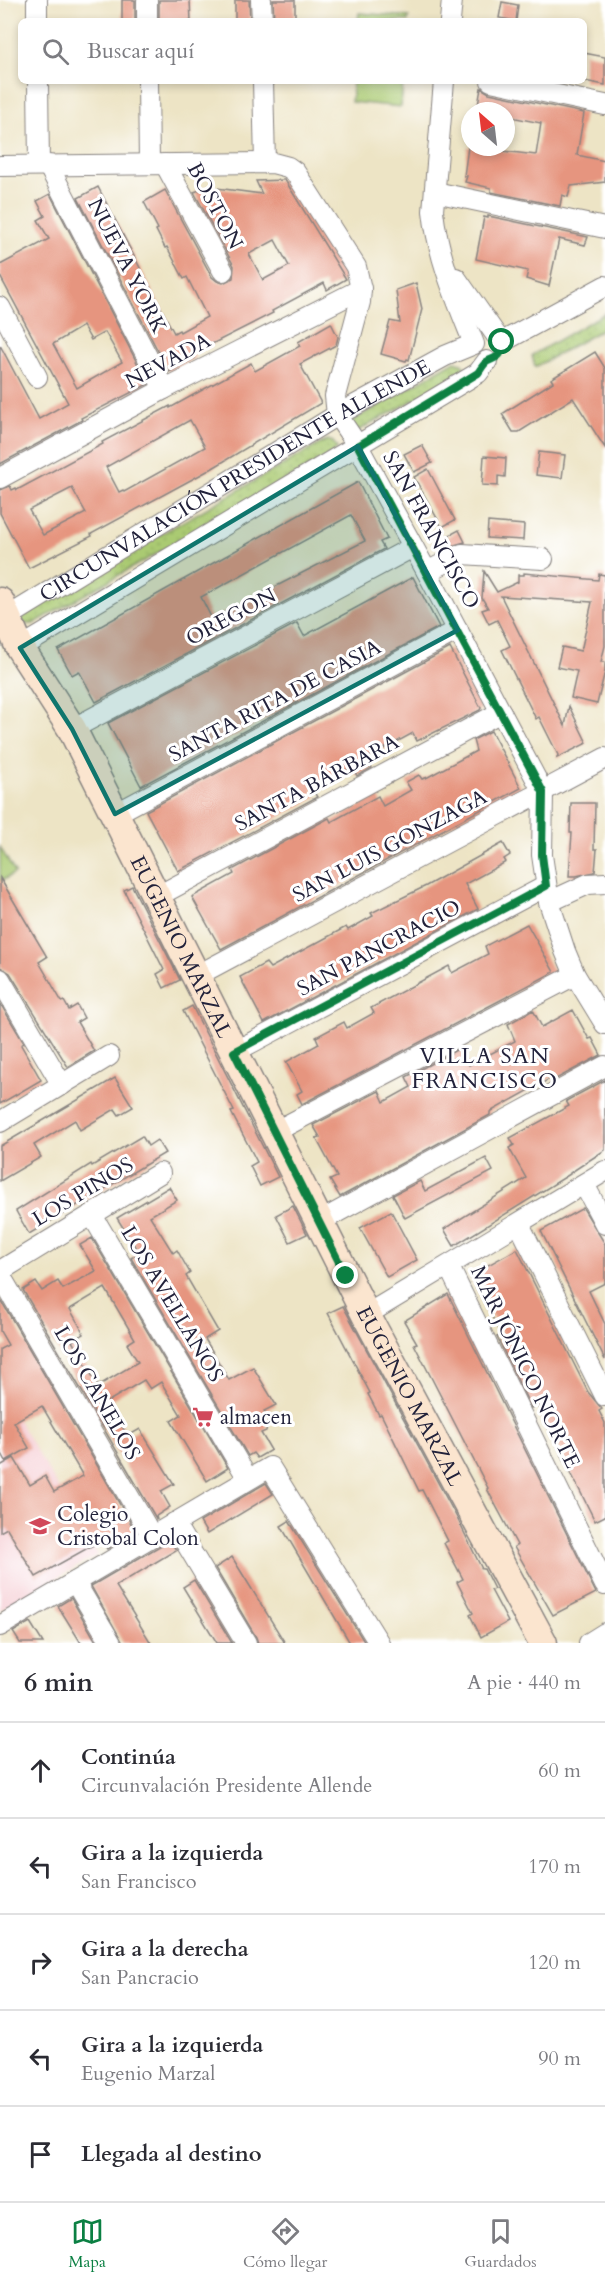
<!DOCTYPE html>
<html lang="es">
<meta charset="utf-8">
<style>
:root{--surface:#fff;--page:#f2f2f3;--text:#2b2b33;--muted:#7c7c81;--line:#e1e1e2;--accent:#0b8043}
body{margin:0;font-family:Cardo,serif;background:var(--page);color:var(--text)}
.compass{position:absolute;left:461px;top:102px;width:54px;height:54px;border-radius:50%;background:var(--surface);box-shadow:0 3px 9px #0003;rotate:332deg}
.stop{position:absolute;width:18px;height:18px;margin:-14px;border:4px solid #0b8043;border-radius:50%;background:#fff}
.stop.end{background:#0b8043;border-color:#fff;box-shadow:0 2px 6px #0008}
.list{margin:0;padding:0;list-style:none}
h2{display:flex;justify-content:space-between;align-items:center;height:78px;margin:0;padding:0 24px;font-size:26px}
h2 small{font-size:20px;font-weight:400;color:var(--muted)}
.list li{display:grid;grid-template-columns:39px 1fr auto;gap:18px;align-items:center;box-sizing:border-box;height:96px;padding:0 24px;border-top:2px solid var(--line)}
.list b{display:block;font-size:22px;white-space:nowrap}
.list p{margin:0;font-size:20px;white-space:nowrap;color:var(--muted)}
.list em{font-size:20px;font-style:normal;color:var(--muted)}
.icon{flex:none;width:33px;height:33px;fill:none;stroke:currentColor;stroke-width:2;stroke-linecap:round;stroke-linejoin:round}
.map{position:relative;flex:none;width:605px;height:1643px;overflow:hidden}
.search{position:absolute;background:var(--surface);box-shadow:0 3px 9px #0003;left:18px;right:18px;top:18px;height:66px;display:flex;align-items:center;gap:15px;box-sizing:border-box;padding:0 21px;border-radius:9px;color:var(--muted);font-size:22px}
.sheet{height:558px;background:var(--surface)}
nav{display:flex;justify-content:space-around;align-items:center;box-sizing:border-box;height:84px;border-top:2px solid var(--line);background:var(--surface);font-size:16px;color:var(--muted)}
nav a{display:grid;justify-items:center;gap:3px}
nav .on{color:var(--accent)}
.map>svg:first-child{display:block}
</style>
<div class="map">
<svg width="605" height="1643" viewBox="0 0 605 1643">
<defs>
<pattern id="green-dots" width="8" height="8" patternUnits="userSpaceOnUse" patternTransform="scale(1.5)"><rect width="8" height="8" fill="#aaca72"/><path d="M2 2h.1M6 6h.1" fill="none" stroke="#92ad64" stroke-width="1.8" stroke-linecap="round"/></pattern>
</defs>
<rect width="100%" height="100%" fill="#fff"/>
<filter id="ink" filterUnits="userSpaceOnUse"><feTurbulence type="fractalNoise" baseFrequency=".0167" numOctaves="2"/><feDisplacementMap in="SourceGraphic" scale="12" xChannelSelector="R" yChannelSelector="G"/><feConvolveMatrix kernelMatrix="1 2 1 2 8 2 1 2 1" color-interpolation-filters="sRGB"/></filter>
<filter id="wash" filterUnits="userSpaceOnUse"><feTurbulence type="fractalNoise" baseFrequency=".008" numOctaves="4" result="noise"/><feDisplacementMap in="SourceGraphic" scale="24" xChannelSelector="R" yChannelSelector="G"/><feGaussianBlur stdDeviation="1.35" result="paint"/><feColorMatrix in="noise" values="0 0 0 0 0 0 0 0 0 0 0 0 0 0 0 0 0 1.4 0 .05"/><feComposite in="paint" operator="in"/></filter>
<g filter="url(#wash)">
<rect width="100%" height="100%" fill="#ede4c5"/>
<path fill="#f6cfd5" d="M0,1389L98,1555L0,1610Z"/>
<g fill="url(#green-dots)" stroke="#667656" stroke-width="1.5">
<path d="M605,313V328L535,367L532,355Z"/>
<path d="M455,361L461,363L464,367L463,373L356,432L350,422Z"/>
<path d="M327,440L333,442L337,448L332,454L33,624H24L21,619L25,611Z"/>
</g>
<g fill="#aaca72" stroke="#667656" stroke-width="1.5">
<path d="M359,13L409,17L408,21H358Z"/>
<path d="M353,81H403L401,107L351,102Z"/>
<path d="M0,847L15,873L0,882Z"/>
</g>
<g id="blocks">
<g fill="#e6957f" fill-rule="evenodd">
<rect x="122" y="0" width="13" height="21"/>
<path d="M159,0H190L191,21H159Z"/>
<path d="M235,0H249L250,21H235Z"/>
<path d="M273,0H295V21H274Z"/>
<path d="M502,2L518,5L516,21L499,18Z"/>
<path d="M584,53L605,57V85L584,81Z"/>
<path d="M481,88L489,93L584,113L577,155L605,161V182L571,186L568,197L562,195L560,206L491,192V188L465,182L467,176H464L468,147H503V151L536,155L541,123L506,116V111H477Z"/>
<path d="M285,180L346,279L327,290L324,283L272,311L273,313L192,354L195,358L169,372L78,198L98,187L174,333L179,330L180,332L207,317L187,277L184,279L167,247L165,248L156,230L158,229L144,202L165,190L212,277L217,281L223,283L233,278L234,266L194,192L209,187L262,194L256,181ZM275,240L289,266L263,280L249,254Z"/>
<path d="M50,194L148,384L81,418L82,420L0,464V345L39,419L68,403L0,276V265L49,239L38,220L45,216L37,201ZM83,326L91,340L105,332L122,362L77,388L53,344Z"/>
<path d="M488,216L588,237L585,245L559,239L549,286L526,279L528,271L476,259L484,217L488,218Z"/>
<path d="M416,283L422,309L409,360L407,359L406,361L381,354L390,321L400,323L396,290Z"/>
<path d="M331,323L338,337L336,345L300,364L321,403L211,469L91,534L92,536L29,568L0,513V490L10,486L12,490L16,488L17,490L103,444L102,442L170,406V408L251,363L255,371L300,346L298,342ZM190,420L205,447L124,492L123,490L119,492L106,467ZM72,488L86,513L43,535L29,510Z"/>
<path d="M595,352L605,368V448L573,398L519,432H513L502,414L553,382L551,379Z"/>
<path d="M422,445L432,463L414,472L404,454Z"/>
<path d="M539,452L565,455L562,478L536,475Z"/>
<path d="M484,456L506,458L505,477L498,476V486L482,485Z"/>
<path d="M428,469L455,520L442,527L414,477Z"/>
<path d="M358,482L387,539L380,542L384,549L96,702L79,671L72,675L58,650ZM351,515L365,541L212,619L201,597Z"/>
<path d="M488,522L524,525L523,540L487,538Z"/>
<path d="M459,530L465,542L451,546L446,537Z"/>
<path d="M484,571L497,592L518,582V575H524V573L598,580L599,574L605,575V646L601,662H605V671L597,704L571,698L577,671L557,667L562,647L581,651L592,602L501,596L565,726L569,706L587,743L557,758L558,755L539,717L536,719L502,650L510,646L497,620L489,624L482,610L488,608L482,598Z"/>
<path d="M413,577L439,627L141,786L108,723L297,623L304,636Z"/>
<path d="M450,648L481,708L480,710L417,741L413,733L367,758L372,768L357,776L352,767L312,789L317,797L178,871L146,811Z"/>
<path d="M491,731L521,788L221,949L192,897L234,874L232,870L329,818L331,822L378,796L383,806L411,790L406,782L419,775L422,779L428,777L476,751L473,740Z"/>
<path d="M571,803H595L594,849H597L595,872L576,876H569L572,833H570Z"/>
<path d="M503,843L510,855L504,859L506,862L465,884L478,909L264,1023L240,977L266,963L270,968L346,927L348,930L373,916L371,913L426,886Z"/>
<path d="M0,878L47,957L39,962L62,1002L64,1001L69,1010L77,1005L84,1018L77,1022L94,1051L68,1067L10,973L0,967Z"/>
<path d="M132,886L180,980L164,988L157,974L164,970L124,890Z"/>
<path d="M527,924L554,972L302,1104L297,1094L302,1091L286,1062L319,1044L316,1037L344,1022L347,1028L374,1013L371,1008L449,966L452,973L488,954L485,946Z"/>
<path d="M0,1003L24,1043L21,1045L41,1080L0,1104Z"/>
<path d="M192,1006L278,1177L260,1186L250,1166L257,1162L231,1112L234,1111L183,1011Z"/>
<path d="M533,1010L542,1027L573,1010L589,1039L592,1038L601,1055L554,1080L553,1077L490,1112V1115L340,1197L330,1180L337,1177L316,1138L320,1137L313,1125L379,1091L384,1102L411,1087L406,1077L460,1048L469,1065L515,1041L508,1024Z"/>
<path d="M115,1078L133,1107L119,1115L115,1109L80,1130L75,1120L34,1145L41,1157L0,1181V1146Z"/>
<path d="M605,1080V1150L570,1173V1174L454,1246L444,1229L526,1178L509,1148L514,1145L510,1138L569,1106L566,1101Z"/>
<path d="M142,1136L148,1146L157,1140L165,1153L29,1234L16,1211L91,1164L92,1166Z"/>
<path d="M486,1158L493,1171L405,1218L393,1195L420,1181L425,1191Z"/>
<path d="M169,1187L177,1200L150,1216L173,1253L177,1250L190,1273L186,1276L218,1331L205,1339L229,1380L253,1367L276,1405L264,1411L269,1420L266,1431L261,1433L271,1450L257,1458L253,1453L248,1456L131,1258L139,1253L117,1218Z"/>
<path d="M293,1206L307,1234L290,1242L276,1215Z"/>
<path d="M583,1208L605,1244V1283L589,1291L605,1324V1360L541,1231Z"/>
<path d="M391,1211L417,1260L387,1277L360,1228Z"/>
<path d="M92,1238L228,1468L207,1481L171,1421L181,1415L161,1382L150,1389L144,1380L107,1402L128,1436L140,1429L174,1484L161,1491L170,1507L156,1516L157,1520L23,1290L36,1282L42,1291L58,1281L63,1289L96,1271L80,1245ZM105,1288L135,1339L127,1344L138,1362L98,1386L72,1341L84,1334L70,1309Z"/>
<path d="M517,1249L574,1364L588,1392L602,1409L599,1411L605,1423V1516L595,1521L537,1405L531,1408L497,1337L502,1335L472,1280L470,1275Z"/>
<path d="M448,1294L596,1593L553,1615L514,1547L517,1545L487,1489L488,1488L414,1344L417,1343L404,1321Z"/>
<path d="M2,1302L136,1532L107,1549L102,1540L36,1577L7,1528L0,1532V1466L14,1458L30,1485L45,1476L54,1492L83,1476L42,1406L14,1422L29,1448L6,1461L0,1450V1349L8,1345L0,1331V1303Z"/>
<path d="M343,1306L457,1518L482,1569H484L494,1589L491,1590L508,1622L481,1637L470,1615L473,1613L457,1582L463,1579L444,1543L448,1541L422,1490L419,1491L381,1414L379,1415L368,1394L370,1393L328,1313Z"/>
<path d="M266,1483L273,1494L207,1534L200,1522Z"/>
<path d="M289,1521L365,1643H350L281,1526Z"/>
<path d="M170,1540L176,1550L116,1586L151,1643H123L91,1586Z"/>
<path d="M232,1557L285,1643H258L256,1637L215,1568Z"/>
<path d="M194,1580L232,1643H217L183,1587Z"/>
<path d="M71,1598L97,1643H81L58,1606Z"/>
<path d="M30,1622L43,1643H20L13,1632Z"/>
</g>
</g>
</g>
<g filter="url(#ink)">
<use href="#blocks" fill-opacity="0" stroke="#888380" stroke-width="1.5"/>
<g fill="none" stroke-linecap="round" stroke-linejoin="round">
<defs>
<g id="minor">
<path d="M37,0V21"/>
<path d="M147,0V21"/>
<path d="M261,0L262,21"/>
<path d="M450,21L452,0"/>
<path d="M38,81L39,165"/>
<path d="M148,81L149,164"/>
<path d="M263,81L265,163"/>
<path d="M491,81L605,105"/>
<path d="M165,164L223,271"/>
<path d="M48,165L164,389"/>
<path d="M0,166L273,163L288,167L295,172L356,267L361,289L360,302L335,396L337,415L358,446L427,572L543,792L542,855L549,902L565,951L575,975L605,1024"/>
<path d="M435,192L605,228"/>
<path d="M456,278L496,335"/>
<path d="M0,307L37,377"/>
<path d="M502,342L605,286"/>
<path d="M0,478L164,389L361,289"/>
<path d="M427,572L462,554L543,559"/>
<path id="s1" d="M6,618L337,415L445,356L474,344C457,301 438,258 433,211L444,81"/>
<path d="M20,648L478,373L487,361"/>
<path d="M72,729L413,547"/>
<path d="M115,814L458,630"/>
<path d="M156,897L501,712"/>
<path d="M549,902L588,884L605,883"/>
<path d="M196,976L605,758"/>
<path d="M0,979L62,1085"/>
<path d="M234,1052L546,886"/>
<path d="M0,1122L109,1056"/>
<path d="M274,1132L575,975"/>
<path d="M584,1184L605,1224"/>
<path d="M92,1215L248,1479"/>
<path d="M319,1222L605,1066"/>
<path d="M519,1224L605,1396"/>
<path d="M449,1267L605,1585"/>
<path d="M0,1271L160,1173"/>
<path d="M0,1275L152,1536"/>
<path d="M366,1315L605,1171"/>
<path d="M174,1523L246,1643"/>
<path d="M75,1582L111,1643"/>
<path d="M0,1626L270,1467L379,1643"/>
<path d="M589,1643L605,1633"/>
</g>
<g id="secondary">
<path id="s2" d="M0,602L20,648L72,729L366,1315L543,1643"/>
</g>
</defs>
<use href="#minor" stroke="#888380" stroke-width="22"/>
<use href="#secondary" stroke="#888380" stroke-width="31"/>
<use href="#minor" stroke="#fff" stroke-width="20"/>
<use href="#secondary" stroke="#fbe5cf" stroke-width="28"/>
</g>
</g>
<g fill="none" stroke-linecap="round" stroke-linejoin="round" filter="url(#ink)">
<path stroke="#0b8043" stroke-width="8" d="M346,1276L234,1052L546,886L542,855L543,792L358,446L478,373C481,369 484,363 488,361C498,357 503,355 502,342"/>
</g>
<path fill="#0f766e" fill-opacity="0.2" stroke="#0f766e" stroke-width="4.5" stroke-linejoin="round" d="M358,446L458,630L115,814L72,729L20,648Z"/>
<defs>
<symbol id="supermarket-bare" viewBox="-9 -9 18 18"><path d="M-6-5.5h2.5l.6 2H6L4.5 2H-2.5L-4.4-4H-6ZM-1.5 3.2a1.3 1.3 0 1 0 .1 0ZM3 3.2a1.3 1.3 0 1 0 .1 0Z" fill="#d1495b" stroke="#fff" stroke-width="2.5" paint-order="stroke"/></symbol>
<symbol id="school-bare" viewBox="-9 -9 18 18"><path d="M0-5L7-2L0 1L-7-2ZM-4 1L0 2.5L4 1V4Q0 6-4 4Z" fill="#d1495b" stroke="#fff" stroke-width="2.5" paint-order="stroke"/></symbol>
</defs>
<g fill-rule="evenodd">
<use href="#supermarket-bare" x="188" y="1402" width="30" height="30"/>
<use href="#school-bare" x="25" y="1511" width="30" height="30"/>
</g>
<g text-anchor="middle" dominant-baseline="central" stroke-width="6" stroke-linejoin="round" paint-order="stroke">
<g font-size="21" fill="#22223b" stroke="#fff">
<text transform="translate(215 206) rotate(62)">BOSTON</text>
<text transform="translate(127 266) rotate(63)">NUEVA YORK</text>
<text transform="translate(168 361) rotate(-28)">NEVADA</text>
<text stroke="none"><textPath href="#s1" startOffset="267">CIRCUNVALACIÓN PRESIDENTE ALLENDE</textPath></text>
<text transform="translate(431 530) rotate(61)">SAN FRANCISCO</text>
<text transform="translate(231 617) rotate(-28)">OREGON</text>
<text transform="translate(275 701) rotate(-28)">SANTA RITA DE CASIA</text>
<text transform="translate(317 783) rotate(-28)">SANTA BÁRBARA</text>
<text transform="translate(390 846) rotate(-28)">SAN LUIS GONZAGA</text>
<text stroke="none"><textPath href="#s2" startOffset="390">EUGENIO MARZAL</textPath></text>
<text transform="translate(379 948) rotate(-28)">SAN PANCRACIO</text>
<text transform="translate(83 1192) rotate(-31)">LOS PINOS</text>
<text transform="translate(172 1304) rotate(59)">LOS AVELLANOS</text>
<text transform="translate(525 1367) rotate(64)">MAR JÓNICO NORTE</text>
<text transform="translate(97 1393) rotate(60)">LOS CANELOS</text>
<text stroke="none"><textPath href="#s2" startOffset="894">EUGENIO MARZAL</textPath></text>
</g>
<g font-size="21" fill="#22223b" stroke="#fff" text-anchor="start">
<text x="220" y="1417">almacen</text>
<text x="57" y="1514">Colegio<tspan x="57" dy="24">Cristobal Colon</tspan></text>
</g>
<g font-size="22" letter-spacing="1.5" fill="#22223b" stroke="#fff">
<text x="485" y="1056">VILLA SAN<tspan x="485" dy="25">FRANCISCO</tspan></text>
</g>
</g>
</svg>
<svg class="compass" viewBox="-18 -18 36 36"><path d="M0-13l5 13h-10z" fill="#e53935"/><path d="M0 13l5-13h-10z" fill="#7c7c81"/></svg>
<div class="stop" style="left:502px;top:342px"></div>
<div class="stop end" style="left:346px;top:1276px"></div>
<div class="search"><svg class="icon" aria-label="search" viewBox="0 0 24 24"><circle cx="10" cy="10" r="6"/><path d="M15 15l6 6"/></svg>Buscar aquí</div>
</div>
<section class="sheet">
<h2>6 min<small>A pie · 440 m</small></h2>
<ul class="list">
<li><svg class="icon" aria-label="ahead" viewBox="0 0 24 24"><path d="M12 20V5M6 11l6-6 6 6"/></svg><div><b>Continúa</b><p>Circunvalación Presidente Allende</p></div><em>60 m</em></li>
<li><svg class="icon" aria-label="left" viewBox="0 0 24 24"><path d="M17 20v-9H6M10 6l-5 5 5 5"/></svg><div><b>Gira a la izquierda</b><p>San Francisco</p></div><em>170 m</em></li>
<li><svg class="icon" aria-label="right" viewBox="0 0 24 24"><path d="M7 20v-9h11M14 6l5 5-5 5"/></svg><div><b>Gira a la derecha</b><p>San Pancracio</p></div><em>120 m</em></li>
<li><svg class="icon" aria-label="left" viewBox="0 0 24 24"><path d="M17 20v-9H6M10 6l-5 5 5 5"/></svg><div><b>Gira a la izquierda</b><p>Eugenio Marzal</p></div><em>90 m</em></li>
<li><svg class="icon" aria-label="arrive" viewBox="0 0 24 24"><path d="M6 21V4h12l-3 4 3 4H6"/></svg><div><b>Llegada al destino</b></div></li>
</ul>
</section>
<nav>
<a class="on"><svg class="icon" aria-label="map" viewBox="0 0 24 24"><path d="M3 6l6-2 6 2 6-2v14l-6 2-6-2-6 2zM9 4v14M15 6v14"/></svg>Mapa</a>
<a><svg class="icon" aria-label="directions" viewBox="0 0 24 24"><path d="M12 3l9 9-9 9-9-9zM9 14v-3h6M13 9l2 2-2 2"/></svg>Cómo llegar</a>
<a><svg class="icon" aria-label="saved" viewBox="0 0 24 24"><path d="M7 4h10v16l-5-4-5 4z"/></svg>Guardados</a>
</nav>
